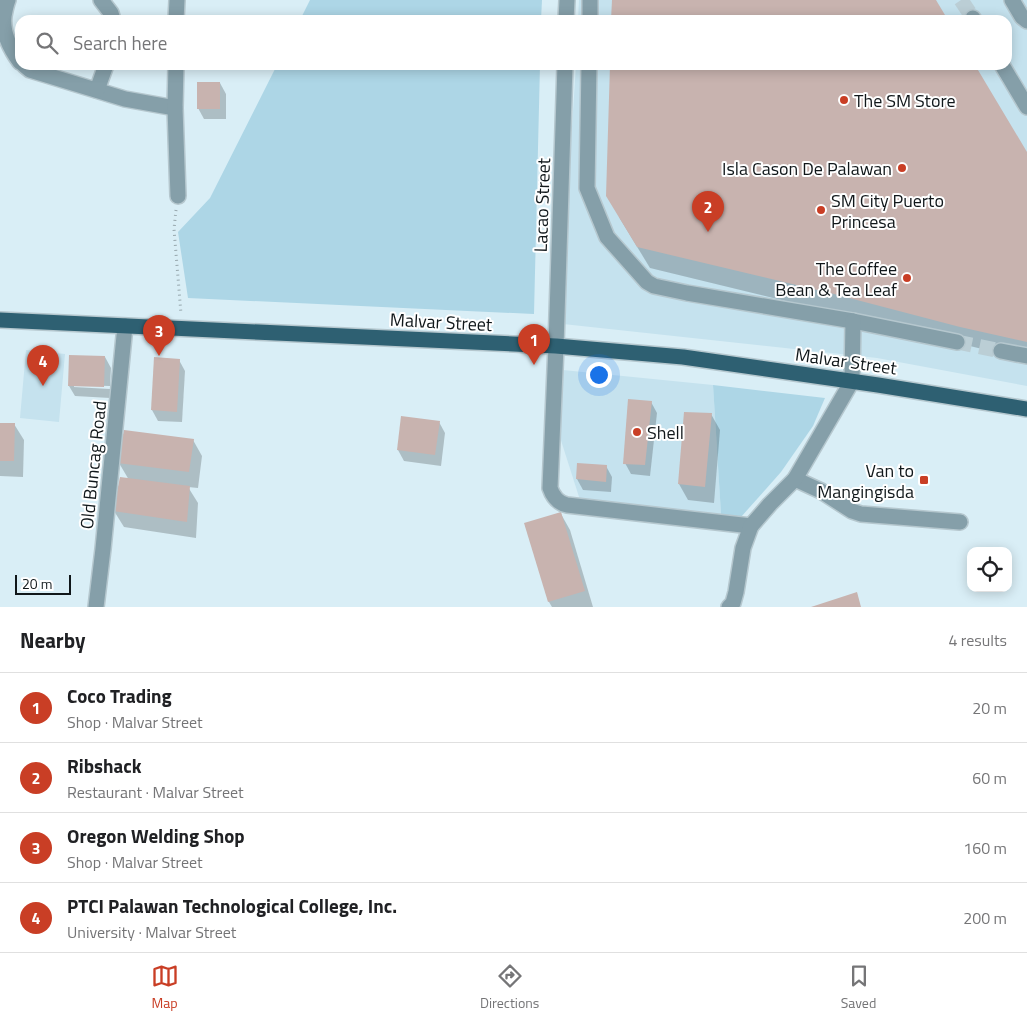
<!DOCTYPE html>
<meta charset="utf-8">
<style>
:root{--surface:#fff;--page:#f2f2f2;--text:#202124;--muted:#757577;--line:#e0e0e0;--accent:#c93e25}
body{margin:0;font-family:"Titillium Web",sans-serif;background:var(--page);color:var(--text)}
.controls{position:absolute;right:15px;bottom:15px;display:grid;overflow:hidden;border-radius:10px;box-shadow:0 2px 12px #0003}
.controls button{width:45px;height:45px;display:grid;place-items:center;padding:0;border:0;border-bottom:1px solid var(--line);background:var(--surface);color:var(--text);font:25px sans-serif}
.scale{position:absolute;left:15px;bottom:12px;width:56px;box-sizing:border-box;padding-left:5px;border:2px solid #10171a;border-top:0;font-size:14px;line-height:18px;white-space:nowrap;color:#10171a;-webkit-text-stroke:4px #fff;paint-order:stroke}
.you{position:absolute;left:598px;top:374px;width:18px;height:18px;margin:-12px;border:4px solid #fff;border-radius:50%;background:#1a73e8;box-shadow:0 0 0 8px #1a73e833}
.badge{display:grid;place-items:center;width:32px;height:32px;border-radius:50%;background:var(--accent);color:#fff;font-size:16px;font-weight:700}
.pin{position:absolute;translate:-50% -41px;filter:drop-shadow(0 1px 2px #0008)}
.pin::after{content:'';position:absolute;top:26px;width:18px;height:15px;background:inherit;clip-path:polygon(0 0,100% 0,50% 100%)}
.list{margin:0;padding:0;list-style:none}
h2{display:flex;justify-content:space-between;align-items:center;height:65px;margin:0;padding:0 20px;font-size:21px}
h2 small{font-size:16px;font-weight:400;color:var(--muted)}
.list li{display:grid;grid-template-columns:32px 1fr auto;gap:15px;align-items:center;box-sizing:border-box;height:70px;padding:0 20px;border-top:1px solid var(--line)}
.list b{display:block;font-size:19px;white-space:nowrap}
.list p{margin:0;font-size:16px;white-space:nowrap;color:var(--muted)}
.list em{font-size:16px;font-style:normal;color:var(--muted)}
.icon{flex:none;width:28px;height:28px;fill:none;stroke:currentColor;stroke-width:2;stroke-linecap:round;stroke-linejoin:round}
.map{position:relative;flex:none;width:1027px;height:607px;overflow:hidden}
.search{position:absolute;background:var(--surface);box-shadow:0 2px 12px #0003;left:15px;right:15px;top:15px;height:55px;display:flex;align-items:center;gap:12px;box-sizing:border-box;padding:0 18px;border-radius:15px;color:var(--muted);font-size:19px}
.sheet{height:345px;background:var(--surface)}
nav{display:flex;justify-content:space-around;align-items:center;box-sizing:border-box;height:70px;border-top:1px solid var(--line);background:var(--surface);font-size:14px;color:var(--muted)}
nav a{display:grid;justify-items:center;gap:2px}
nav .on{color:var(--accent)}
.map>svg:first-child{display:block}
</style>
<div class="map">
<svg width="1027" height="607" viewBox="0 0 1027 607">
<rect width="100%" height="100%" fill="#d9eef6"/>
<g fill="#c5e2ee">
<path d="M579,0H1027V386L877,358L563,324L567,204L576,65H1007V20H578Z"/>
<path d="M26,350L65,354L59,422L20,418Z"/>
<path d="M563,370L713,385L721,514L580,500L558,431Z"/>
</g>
<g fill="#add6e6">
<path d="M310,0H542L541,20H300Z"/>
<path d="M277,65H540L534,314L188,298L178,232L210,198Z"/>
<path d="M713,385L825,398L813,426L781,472L741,517L721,514Z"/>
</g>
<g fill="#0003">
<path d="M611,65H973L1027,155V360L650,268L619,217Z"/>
<path d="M220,83L226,94V119H204L198,108Z"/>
<path d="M105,357L111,368L110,386L74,385V387L110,389V398L75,396L69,386Z"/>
<path d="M179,360L185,371L182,422L158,421L152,410Z"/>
<path d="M651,402L657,413L650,476L631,474L625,463Z"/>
<path d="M711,414L720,430L714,503L688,500L679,484Z"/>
<path d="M439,422L445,433L441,466L404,461L398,450Z"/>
<path d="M0,424H14L24,440L23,477L0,476Z"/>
<path d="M193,440L202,456L198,488L188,487L198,503L196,538L124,527L114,511L129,480L119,463Z"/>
<path d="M578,464L606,466L612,477L611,492L583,490L577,479Z"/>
<path d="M561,514L570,530L593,607H552L549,602L525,524Z"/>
</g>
<g fill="#c8b3af">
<path d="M612,0H936L948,20H611Z"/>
<path d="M610,65H975L1027,152V342L960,327L834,294L637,247L606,196Z"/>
<rect x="197" y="82" width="23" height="27"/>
<path d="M69,355L105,356L104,387L68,386Z"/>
<path d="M154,357L180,359L177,412L151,410Z"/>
<path d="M628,399L652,401L645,465L623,464Z"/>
<path d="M684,412L712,413L705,487L678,484Z"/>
<path d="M401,416L440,421L435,455L397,450Z"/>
<path d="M0,423H15L14,461H0Z"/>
<path d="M124,430L194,439L189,472L117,463Z"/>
<path d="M577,463L607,465L606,482L576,479Z"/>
<path d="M120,477L190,486L187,522L113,511Z"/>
<path d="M561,512L585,591L548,602L524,523Z"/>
<path d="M857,592L861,607H811Z"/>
</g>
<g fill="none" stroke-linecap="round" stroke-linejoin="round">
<g stroke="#bbced5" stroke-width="15" stroke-dasharray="15 8" stroke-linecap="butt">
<path d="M961,0L973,18"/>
<path d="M957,342L1001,351"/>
</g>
<defs>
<g id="minor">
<path d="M8,0C6,5 5,11 4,16C2,33 11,50 20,62"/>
<path d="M101,0L111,13L113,20"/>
<path d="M1012,0L1022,17L1027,21"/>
<path d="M973,18L974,20"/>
<path d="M176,20L177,0"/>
<path d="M566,20L567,0"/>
<path d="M590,20V0"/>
<path d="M24,65L30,70L125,99L175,108"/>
<path d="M176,65L175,108L178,196"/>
<path d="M565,65L556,346L550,488C553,497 558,503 567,505L751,526"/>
<path d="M589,65L587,188L607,237L647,282L654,286L687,293L853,321L957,342"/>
<path d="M1002,65L1027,107"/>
<path d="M97,90L106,65"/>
<path d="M1001,351L1027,356"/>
<path d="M795,479L821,491L852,511L861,514L960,522"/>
<path d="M96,607L103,549L125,326"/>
<path d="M729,607L733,603L736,592L743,548L751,526L770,504L795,479L852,381L853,321"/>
</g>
<path id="major" d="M0,320L556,346L683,357L878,385L1027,409"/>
</defs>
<use href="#minor" stroke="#b5c7ce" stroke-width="18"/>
<use href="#major" stroke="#b5c7ce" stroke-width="18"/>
<path stroke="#97a7ad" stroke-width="3" stroke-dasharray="1 4" stroke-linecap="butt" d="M176,210L174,229L181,314"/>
<use href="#minor" stroke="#859fa9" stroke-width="15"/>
<use href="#major" stroke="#2e6072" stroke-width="15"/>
</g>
<g fill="#c93e25" stroke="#fff" stroke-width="2">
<circle cx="844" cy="100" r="5"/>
<circle cx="902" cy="168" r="5"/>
<circle cx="821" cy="210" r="5"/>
<circle cx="907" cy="278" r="5"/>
<circle cx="637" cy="432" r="5"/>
<rect x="919" y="475" width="10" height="10" rx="2.5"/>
</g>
<g text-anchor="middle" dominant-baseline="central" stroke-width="4" stroke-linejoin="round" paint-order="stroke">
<g font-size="18" fill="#10171a" stroke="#fff" text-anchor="start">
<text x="854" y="100">The SM Store</text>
<text x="892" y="168" text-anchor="end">Isla Cason De Palawan</text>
<text x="831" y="200">SM City Puerto<tspan x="831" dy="21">Princesa</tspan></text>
<text x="897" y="268" text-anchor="end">The Coffee<tspan x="897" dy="21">Bean &amp; Tea Leaf</tspan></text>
<text x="647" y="432">Shell</text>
<text x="914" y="470" text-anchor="end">Van to<tspan x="914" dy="21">Mangingisda</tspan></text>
</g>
<g font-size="18" fill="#10171a" stroke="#fff">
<text transform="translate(542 205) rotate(-88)">Lacao Street</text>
<text transform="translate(441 322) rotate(3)">Malvar Street</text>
<text transform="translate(846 361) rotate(8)">Malvar Street</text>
<text transform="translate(93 465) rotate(-84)">Old Buncag Road</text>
</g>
</g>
</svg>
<div class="controls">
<button><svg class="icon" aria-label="locate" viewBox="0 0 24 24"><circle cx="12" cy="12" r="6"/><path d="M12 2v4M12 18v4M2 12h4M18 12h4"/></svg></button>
</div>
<div class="scale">20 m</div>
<div class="you"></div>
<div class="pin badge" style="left:534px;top:365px">1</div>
<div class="pin badge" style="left:708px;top:232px">2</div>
<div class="pin badge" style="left:159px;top:356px">3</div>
<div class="pin badge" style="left:43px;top:386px">4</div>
<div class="search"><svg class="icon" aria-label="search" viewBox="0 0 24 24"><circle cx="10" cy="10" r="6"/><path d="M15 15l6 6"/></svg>Search here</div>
</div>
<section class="sheet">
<h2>Nearby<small>4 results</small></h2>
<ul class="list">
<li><span class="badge">1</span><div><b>Coco Trading</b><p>Shop · Malvar Street</p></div><em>20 m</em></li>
<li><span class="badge">2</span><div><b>Ribshack</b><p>Restaurant · Malvar Street</p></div><em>60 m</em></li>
<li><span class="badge">3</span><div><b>Oregon Welding Shop</b><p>Shop · Malvar Street</p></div><em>160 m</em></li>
<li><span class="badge">4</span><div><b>PTCI Palawan Technological College, Inc.</b><p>University · Malvar Street</p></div><em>200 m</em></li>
</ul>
</section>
<nav>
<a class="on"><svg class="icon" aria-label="map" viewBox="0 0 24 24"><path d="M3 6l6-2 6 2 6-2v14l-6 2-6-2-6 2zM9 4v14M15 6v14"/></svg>Map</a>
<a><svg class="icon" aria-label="directions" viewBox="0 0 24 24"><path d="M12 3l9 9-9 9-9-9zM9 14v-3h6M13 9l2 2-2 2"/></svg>Directions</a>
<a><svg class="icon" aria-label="saved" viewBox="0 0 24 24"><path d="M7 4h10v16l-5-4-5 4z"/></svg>Saved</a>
</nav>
